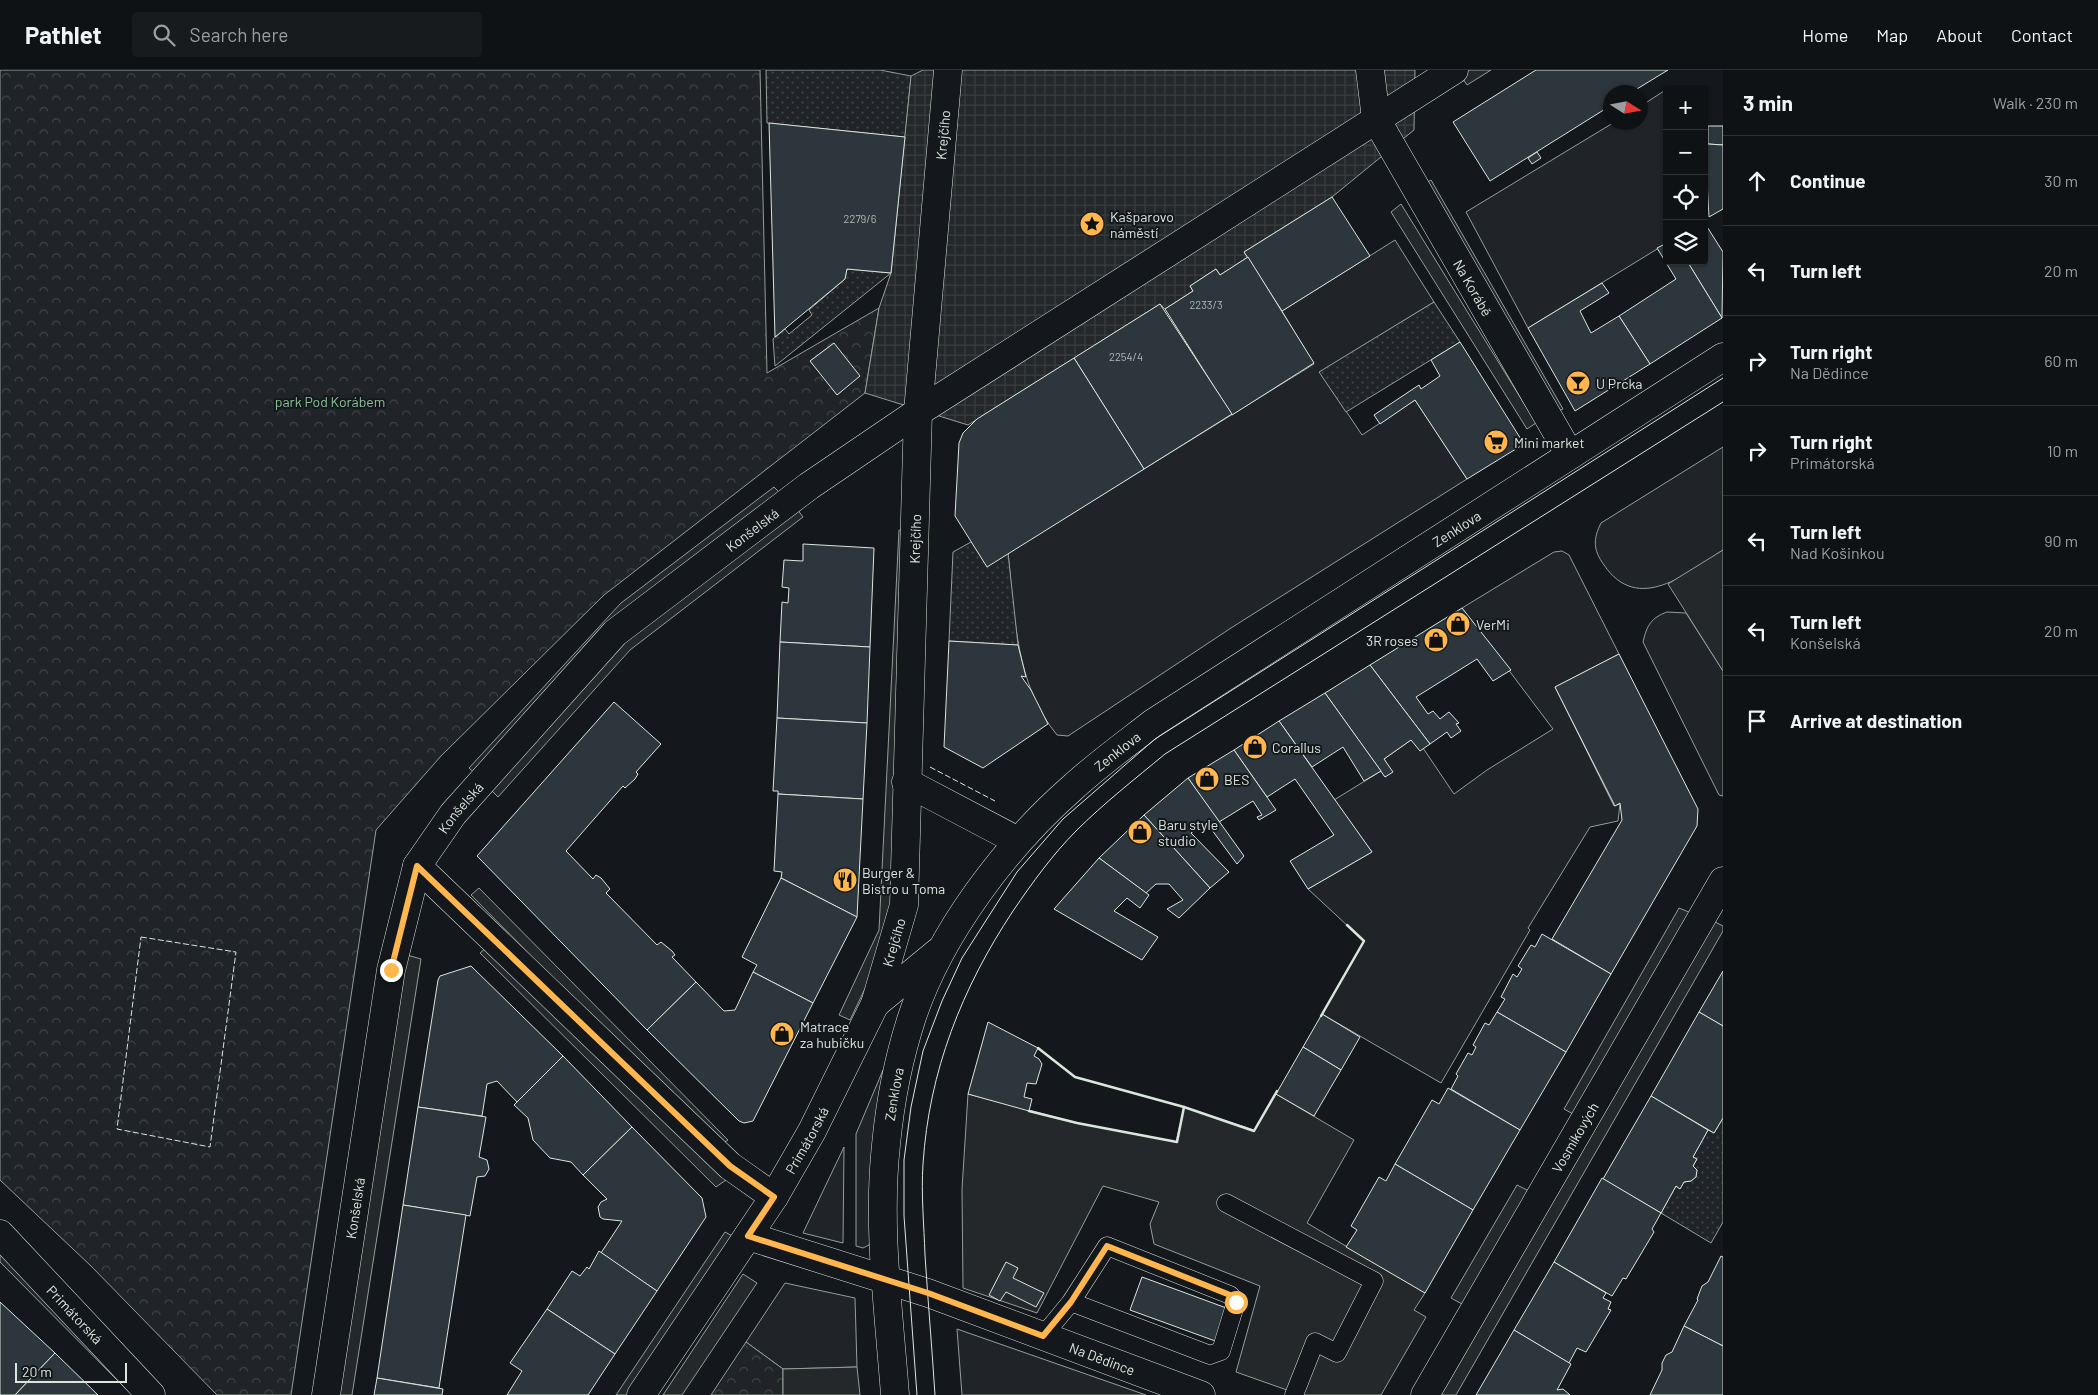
<!DOCTYPE html>
<meta charset="utf-8">
<style>
:root{--surface:#0f1215;--page:#181b1e;--text:#f1f3f6;--muted:#9b9ea0;--line:#2f3234}
body{margin:0;font-family:Barlow,sans-serif;background:var(--page);color:var(--text)}
.controls{position:absolute;right:15px;top:15px;display:grid;overflow:hidden;border-radius:5px;box-shadow:0 1px 4px #0004}
.controls button{width:45px;height:45px;display:grid;place-items:center;padding:0;border:0;border-bottom:1px solid var(--line);background:var(--surface);color:var(--text);font:25px sans-serif}
.compass{position:absolute;left:1603px;top:15px;width:45px;height:45px;border-radius:50%;background:var(--surface);box-shadow:0 1px 4px #0004;rotate:101deg}
.scale{position:absolute;left:15px;bottom:12px;width:112px;box-sizing:border-box;padding-left:5px;border:2px solid #d8e6dc;border-top:0;font-size:14px;line-height:18px;white-space:nowrap;color:#d8e6dc;-webkit-text-stroke:4px #14181c;paint-order:stroke}
.stop{position:absolute;width:15px;height:15px;margin:-11px;border:4px solid #ffb74d;border-radius:50%;background:#fff}
.stop.end{background:#ffb74d;border-color:#fff;box-shadow:0 1px 5px #0008}
.list{margin:0;padding:0;list-style:none}
h2{display:flex;justify-content:space-between;align-items:center;height:65px;margin:0;padding:0 20px;font-size:21px}
h2 small{font-size:16px;font-weight:400;color:var(--muted)}
.list li{display:grid;grid-template-columns:32px 1fr auto;gap:15px;align-items:center;box-sizing:border-box;height:90px;padding:0 20px;border-top:1px solid var(--line)}
.list b{display:block;font-size:19px;white-space:nowrap}
.list p{margin:0;font-size:16px;white-space:nowrap;color:var(--muted)}
.list em{font-size:16px;font-style:normal;color:var(--muted)}
.icon{flex:none;width:28px;height:28px;fill:none;stroke:currentColor;stroke-width:2;stroke-linecap:round;stroke-linejoin:round}
.map{position:relative;flex:none;width:1723px;height:1325px;overflow:hidden}
header{display:flex;align-items:center;gap:30px;box-sizing:border-box;height:70px;padding:0 25px;background:var(--surface);border-bottom:1px solid var(--line)}
header strong{font-size:24px}
nav{display:flex;gap:28px;margin-inline-start:auto;font-size:18px}
.search{width:350px;height:45px;background:var(--page);display:flex;align-items:center;gap:12px;box-sizing:border-box;padding:0 18px;border-radius:5px;color:var(--muted);font-size:19px}
main{display:flex}
aside{flex:1;background:var(--surface)}
.map>svg:first-child{display:block}
</style>
<header>
<strong>Pathlet</strong>
<div class="search"><svg class="icon" aria-label="search" viewBox="0 0 24 24"><circle cx="10" cy="10" r="6"/><path d="M15 15l6 6"/></svg>Search here</div>
<nav><a>Home</a><a>Map</a><a>About</a><a>Contact</a></nav>
</header>
<main>
<div class="map">
<svg width="1723" height="1325" viewBox="0 0 1723 1325">
<defs>
<pattern id="forest-crowns" width="20" height="18" patternUnits="userSpaceOnUse" patternTransform="scale(1.25)"><rect width="20" height="18" fill="#202428"/><path d="M2 6a3 3 0 1 1 6 0M12 15a3 3 0 1 1 6 0" fill="none" stroke="#404447"/></pattern>
<pattern id="garden-dots" width="8" height="8" patternUnits="userSpaceOnUse" patternTransform="scale(1.25)"><rect width="8" height="8" fill="#202428"/><path d="M2 2h.1M6 6h.1" fill="none" stroke="#404447" stroke-width="1.8" stroke-linecap="round"/></pattern>
<pattern id="plaza-grid" width="8" height="8" patternUnits="userSpaceOnUse" patternTransform="scale(1.25)"><rect width="8" height="8" fill="#24282b"/><path d="M0 4h8M4 0v8" fill="none" stroke="#393d3f"/></pattern>
</defs>
<rect width="100%" height="100%" fill="#14181c"/>
<g fill="#202428" stroke="#939e99">
<path d="M1667,19V173L1528,258L1466,142L1613,53L1640,52L1641,36Z"/>
<path d="M1395,170L1434,232L1320,302L1362,365L1415,330L1467,409L1231,558L1068,666L1057,665C1015,614 1015,546 1008,483L1314,294L1282,241Z"/>
<path d="M1723,377V480C1687,503 1638,545 1604,495C1593,480 1593,469 1601,453Z"/>
<path d="M1562,481L1569,485L1619,584L1555,617L1614,736L1620,734L1618,751L1590,757L1528,858L1530,860L1441,1013L1322,944L1364,871L1308,819L1372,782L1334,730L1381,701L1385,707L1392,702L1384,689L1411,670L1423,678L1454,724L1487,700L1553,659L1462,538L1554,482Z"/>
<path d="M1667,542L1686,543L1723,601V726L1719,725L1643,572C1647,555 1651,548 1667,542Z"/>
<path d="M883,1000L871,1090L870,1171L869,1175L863,1178L856,1176V1064Z"/>
<path d="M844,1077L843,1173L803,1163Z"/>
<path d="M785,1213L855,1228L857,1297L783,1299L746,1272Z"/>
<path d="M957,1259L1146,1325H962Z"/>
</g>
<g fill="url(#forest-crowns)" stroke="#939e99" fill-rule="evenodd">
<path d="M0,0H760L767,303L879,238L865,323L604,525L441,686L376,760L291,1325H217L91,1196L0,1110ZM834,273L842,321L838,324L810,291Z"/>
<path d="M746,1272L783,1299V1325H711Z"/>
</g>
<g fill="url(#garden-dots)" stroke="#939e99">
<path d="M766,0H880L911,6L905,67L767,53Z"/>
<path d="M847,199L891,203L775,296L773,269L785,259L789,264L812,245L809,240L845,209Z"/>
<path d="M1434,232L1460,272L1346,342L1319,302Z"/>
<path d="M971,472L1008,483L1018,575L949,571L953,482Z"/>
<path d="M1723,1048V1152L1711,1173L1661,1143L1676,1116L1680,1119L1684,1112L1691,1111L1696,1107L1697,1100L1693,1096L1697,1089L1693,1087L1708,1060L1714,1063Z"/>
</g>
<g fill="#24282b" stroke="#939e99">
<path d="M1464,0H1491L1467,15L1459,3Z"/>
<path d="M1431,110L1563,339L1554,343L1423,115Z"/>
<path d="M1401,134L1536,353L1527,359L1391,142Z"/>
<path d="M774,417L784,427L478,706L469,698L621,533Z"/>
<path d="M794,435L803,447L630,580L498,727L490,719L619,575Z"/>
<path d="M899,460L911,462L892,862L850,950L839,945L879,860Z"/>
<path d="M1723,480V601L1668,514Z"/>
<path d="M479,818L728,1070L719,1076L471,825Z"/>
<path d="M1679,838L1691,843L1573,1044L1564,1039Z"/>
<path d="M1715,852L1723,856V861L1456,1325H1441Z"/>
<path d="M492,873L726,1110L716,1117L480,883Z"/>
<path d="M407,885L421,889L352,1325H339Z"/>
<path d="M968,1024L1077,1053L1176,1072L1184,1037L1254,1060L1276,1024L1354,1070L1307,1153L1425,1223L1414,1240L1426,1247L1381,1325H1301L1236,1302L1260,1216L1154,1174L1150,1154L1159,1132L1103,1116L1037,1243L963,1218L962,1119Z"/>
<path d="M1517,1115L1529,1121L1462,1234L1451,1228Z"/>
<path d="M725,1162L738,1169L634,1325H616Z"/>
<path d="M0,1177L147,1325H132L0,1192Z"/>
<path d="M743,1204L757,1213L682,1325H663Z"/>
<path d="M857,1297L860,1325H783V1299Z"/>
</g>
<path fill="url(#plaza-grid)" stroke="#939e99" d="M923,0H1415L1414,60L1332,127L1244,182L1248,187L1220,205L1216,199L1190,216L1193,221L1165,239L1160,234L968,355L865,323L879,238L891,203L911,6Z"/>
<g fill="#2c363c" stroke="#d8e6dc">
<path d="M1536,0H1668L1632,22H1610V36L1490,111L1453,52Z"/>
<path d="M769,53L905,67L891,203L847,199L845,209L775,267Z"/>
<path d="M1708,56H1723V75L1708,74Z"/>
<path d="M1708,74L1723,75V139L1709,147L1705,75Z"/>
<path d="M1537,82L1541,88L1532,94L1528,88Z"/>
<path d="M1332,127L1370,186L1282,241L1244,182Z"/>
<path d="M1704,152L1723,182L1722,248L1687,191H1704Z"/>
<path d="M1667,173V191H1687L1722,248L1650,294L1619,246L1676,209L1657,178Z"/>
<path d="M1248,187L1314,293L1232,345L1165,239L1193,221L1190,216L1216,199L1220,205Z"/>
<path d="M1602,213L1609,223L1580,241L1591,263L1619,246L1650,294L1575,341L1528,258Z"/>
<path d="M1160,234L1232,344L1144,399L1074,288Z"/>
<path d="M1460,272L1524,374L1467,409L1415,330L1380,354L1374,345L1419,315L1421,319L1440,306L1431,290Z"/>
<path d="M834,273L860,306L837,325L810,291Z"/>
<path d="M1074,288L1144,399L987,497L955,446L959,373L963,363L977,349Z"/>
<path d="M803,474L874,478L870,577L780,572L782,532L788,533L789,518L782,517L784,490L803,491Z"/>
<path d="M1462,538L1511,600L1493,611L1477,589L1416,627L1428,644L1433,641L1440,649L1449,642L1459,653L1456,654L1461,661L1451,668L1447,662L1430,674L1370,595Z"/>
<path d="M949,571L1018,575L1026,607L1021,606L1031,620L1048,654L983,698L944,677Z"/>
<path d="M780,572L870,577L867,653L777,648Z"/>
<path d="M1619,584L1698,739L1697,756L1611,904L1552,869L1622,750L1620,733L1615,736L1555,617Z"/>
<path d="M1370,595L1430,674L1420,681L1411,670L1384,689L1393,702L1385,707L1325,623Z"/>
<path d="M1325,623L1381,701L1364,711L1343,677L1312,697L1279,651Z"/>
<path d="M614,632L661,674L636,702L638,704L635,709L625,718L623,716L566,781L593,809L596,805L601,808L610,819L606,823L657,875L661,872L672,881L675,885L672,887L696,912L647,960L477,786Z"/>
<path d="M777,648L867,653L863,729L778,724V721H773Z"/>
<path d="M1279,651L1372,782L1308,819L1290,791L1334,765L1295,709L1267,727L1234,680Z"/>
<path d="M1234,680L1276,740L1259,750L1257,747L1262,745L1253,731L1219,752L1188,708Z"/>
<path d="M1188,708L1244,786L1237,794L1206,752L1191,763L1229,802L1210,818L1144,745Z"/>
<path d="M778,724L863,729L857,847L781,808L782,802L774,801Z"/>
<path d="M1144,745L1210,818L1179,848L1167,839L1183,830L1169,814H1156L1146,823L1099,788Z"/>
<path d="M1099,788L1149,825L1140,838L1127,828L1114,841L1158,867L1142,890L1054,839Z"/>
<path d="M781,808L857,847L813,933L753,902L757,895L742,887Z"/>
<path d="M1542,864L1611,904L1566,982L1497,942L1505,929L1501,927L1513,904L1517,907L1522,899L1518,896L1531,875L1535,877Z"/>
<path d="M471,896L563,986L517,1032L497,1011L487,1014L482,1046L418,1037L438,910L440,906Z"/>
<path d="M1723,901V956L1699,942Z"/>
<path d="M753,902L813,933L753,1051L744,1053L739,1051L647,960L696,912L724,941L735,940Z"/>
<path d="M1497,942L1566,982L1520,1060L1451,1019L1458,1006L1456,1004L1468,983L1472,985L1476,977L1473,975L1485,953L1489,955Z"/>
<path d="M1699,942L1723,956V1048L1714,1063L1651,1026Z"/>
<path d="M1322,944L1360,967L1341,1000L1303,977Z"/>
<path d="M988,952L1038,978L1034,986L1039,989L1042,994L1036,1014L1027,1013L1024,1027L1032,1029L1029,1041L968,1024Z"/>
<path d="M1303,977L1341,1000L1314,1046L1276,1024Z"/>
<path d="M563,986L632,1057L583,1105L571,1092L550,1088L533,1070L528,1048L514,1035Z"/>
<path d="M1448,1018L1520,1060L1473,1140L1395,1094L1432,1030L1439,1034Z"/>
<path d="M1651,1026L1708,1060L1693,1087L1697,1089L1693,1096L1697,1100L1696,1107L1691,1111L1684,1112L1680,1119L1676,1116L1661,1143L1603,1109Z"/>
<path d="M418,1037L486,1047L479,1087L487,1090L489,1099L485,1106L477,1107L470,1146L403,1135Z"/>
<path d="M632,1057L702,1128L706,1147L657,1221L601,1183L622,1151L603,1149L600,1147L598,1137L601,1132L607,1129L583,1105Z"/>
<path d="M1395,1094L1473,1140L1425,1223L1346,1177L1357,1160L1351,1156L1379,1107L1386,1111Z"/>
<path d="M1602,1108L1661,1143L1652,1159L1654,1162L1626,1209L1623,1208L1612,1226L1554,1192Z"/>
<path d="M403,1135L466,1145L439,1318L377,1308Z"/>
<path d="M599,1181L657,1221L615,1284L547,1239L572,1201L580,1206L587,1197L589,1199Z"/>
<path d="M1721,1186L1723,1187V1276L1684,1256L1698,1230L1697,1229L1702,1216L1708,1212Z"/>
<path d="M1006,1192L1018,1198L1013,1208L1044,1223L1036,1237L1006,1222L1000,1231L989,1225Z"/>
<path d="M1554,1192L1606,1223L1603,1228L1611,1232L1608,1239L1611,1240L1586,1282L1577,1278L1569,1293L1514,1260Z"/>
<path d="M1142,1207L1240,1243L1229,1276L1130,1240Z"/>
<path d="M0,1232L55,1283L15,1325H0Z"/>
<path d="M547,1239L615,1284L588,1325H507L522,1301L510,1293Z"/>
<path d="M1684,1256L1723,1276V1325H1650L1662,1300V1293L1666,1285L1672,1282Z"/>
<path d="M1514,1260L1571,1294L1557,1320L1563,1319L1570,1325H1476Z"/>
<path d="M55,1283L98,1325H15Z"/>
<path d="M377,1308L443,1319L442,1325H374Z"/>
</g>
<g fill="none" stroke-linecap="round" stroke-linejoin="round">
<defs>
<g id="lane">
<path d="M1226,1133L1374,1211L1337,1283L1315,1272L1294,1325"/>
<path d="M1043,1266L1071,1232L1210,1285L1221,1281L1236,1232L1230,1225L1107,1176L1071,1232"/>
</g>
<g id="street">
<path id="s1" d="M1370,0L1376,49L1570,385"/>
<path d="M906,712L1018,771"/>
<path d="M417,796L730,1096L774,1127"/>
<path id="s2" d="M0,1164L151,1325"/>
<path id="s3" d="M748,1166L928,1223L1201,1325"/>
<path id="s4" d="M326,1325L391,900L417,796L453,744L615,563L809,416L918,342L1454,0"/>
<path id="s5" d="M641,1325L774,1127L812,1061L875,934L904,835L918,342L948,0"/>
</g>
<g id="primary">
<path d="M875,934L938,882"/>
<path id="s6" d="M895,1325C889,1243 877,1157 886,1075C890,1032 899,987 912,947C940,863 1006,776 1072,718C1097,695 1126,674 1153,653L1723,287"/>
<path id="s7" d="M1425,1325L1723,811"/>
</g>
</defs>
<use href="#lane" stroke="#d8e6dc" stroke-width="19"/>
<use href="#street" stroke="#d8e6dc" stroke-width="29"/>
<use href="#primary" stroke="#d8e6dc" stroke-width="29"/>
<use href="#lane" stroke="#14181c" stroke-width="18"/>
<use href="#street" stroke="#14181c" stroke-width="28"/>
<use href="#primary" stroke="#14181c" stroke-width="28"/>
<g stroke="#d8e6dc" stroke-width="1">
<path d="M917,1325L904,1146V1090L911,1037L923,981L942,931L962,888L1017,802L1063,749L1155,669L1723,308"/>
<path d="M935,1325C932,1278 928,1232 925,1185C924,1155 921,1124 923,1094C929,1001 962,918 1013,841C1032,813 1053,784 1076,761C1104,733 1135,709 1165,684L1723,332"/>
</g>
<g stroke="#d8e6dc" stroke-width="1" stroke-dasharray="6 2.5" stroke-linecap="butt">
<path d="M930,697L995,731"/>
<path d="M141,867L236,882L210,1077L117,1059Z"/>
</g>
<g stroke="#d8e6dc" stroke-width="2.5">
<path d="M1321,946L1364,871L1347,855"/>
<path d="M1038,978L1075,1007L1184,1037L1254,1061L1277,1021"/>
<path d="M1029,1041L1077,1053L1177,1072L1184,1037"/>
</g>
</g>
<g fill="none" stroke-linecap="round" stroke-linejoin="round">
<path stroke="#ffb74d" stroke-width="6" d="M391,900L417,796L730,1096L774,1127L748,1166L928,1223L1043,1266L1071,1232L1107,1176L1230,1225L1236,1232"/>
</g>
<defs>
<symbol id="sight-disc" viewBox="-11 -11 22 22"><circle r="9.5" fill="#ffb74d" stroke="#14181c"/><path d="M0-6L1.8-2.2L6-1.7L2.9 1.2L3.7 5.4L0 3.3L-3.7 5.4L-2.9 1.2L-6-1.7L-1.8-2.2Z" fill="#111"/></symbol>
<symbol id="bar-disc" viewBox="-11 -11 22 22"><circle r="9.5" fill="#ffb74d" stroke="#14181c"/><path d="M-6-5H6L.8 .8V4.5H3.5V6h-7V4.5H-.8V.8Z" fill="#111"/></symbol>
<symbol id="supermarket-disc" viewBox="-11 -11 22 22"><circle r="9.5" fill="#ffb74d" stroke="#14181c"/><path d="M-6-5.5h2.5l.6 2H6L4.5 2H-2.5L-4.4-4H-6ZM-1.5 3.2a1.3 1.3 0 1 0 .1 0ZM3 3.2a1.3 1.3 0 1 0 .1 0Z" fill="#111"/></symbol>
<symbol id="shop-disc" viewBox="-11 -11 22 22"><circle r="9.5" fill="#ffb74d" stroke="#14181c"/><path d="M-5-2.5h2.3a2.7 3.5 0 0 1 5.4 0H5L5.5 6h-11ZM-1.5-2.5h3a1.5 2.3 0 0 0-3 0Z" fill="#111"/></symbol>
<symbol id="restaurant-disc" viewBox="-11 -11 22 22"><circle r="9.5" fill="#ffb74d" stroke="#14181c"/><path d="M-5-6h1v4h1v-4h1v4h1v-4h1v5L-1.5 .5V6h-2V.5L-5-1ZM5-6V6H3V1.5H1.5Q1.5-4 5-6Z" fill="#111"/></symbol>
</defs>
<g fill-rule="evenodd">
<use href="#sight-disc" x="1078" y="140" width="28" height="28"/>
<use href="#bar-disc" x="1564" y="299" width="28" height="28"/>
<use href="#supermarket-disc" x="1482" y="358" width="28" height="28"/>
<use href="#shop-disc" x="1444" y="540" width="28" height="28"/>
<use href="#shop-disc" x="1422" y="556" width="28" height="28"/>
<use href="#shop-disc" x="1241" y="663" width="28" height="28"/>
<use href="#shop-disc" x="1193" y="695" width="28" height="28"/>
<use href="#shop-disc" x="1126" y="748" width="28" height="28"/>
<use href="#restaurant-disc" x="831" y="796" width="28" height="28"/>
<use href="#shop-disc" x="768" y="950" width="28" height="28"/>
</g>
<g text-anchor="middle" dominant-baseline="central" stroke-width="4" stroke-linejoin="round" paint-order="stroke">
<g font-size="11" fill="#adbab4">
<text x="860" y="148">2279/6</text>
<text x="1206" y="234">2233/3</text>
<text x="1126" y="286">2254/4</text>
</g>
<g font-size="14" fill="#d8e6dc" stroke="#14181c">
<text stroke="none"><textPath href="#s5" startOffset="1331">Krejčího</textPath></text>
<text stroke="none"><textPath href="#s1" startOffset="244">Na Korábě</textPath></text>
<text stroke="none"><textPath href="#s6" startOffset="1128">Zenklova</textPath></text>
<text stroke="none"><textPath href="#s4" startOffset="1015">Konšelská</textPath></text>
<text stroke="none"><textPath href="#s5" startOffset="926">Krejčího</textPath></text>
<text stroke="none"><textPath href="#s6" startOffset="722">Zenklova</textPath></text>
<text stroke="none"><textPath href="#s4" startOffset="610">Konšelská</textPath></text>
<text stroke="none"><textPath href="#s5" startOffset="521">Krejčího</textPath></text>
<text stroke="none"><textPath href="#s6" startOffset="302">Zenklova</textPath></text>
<text stroke="none"><textPath href="#s7" startOffset="298">Vosmíkových</textPath></text>
<text stroke="none"><textPath href="#s5" startOffset="304">Primátorská</textPath></text>
<text stroke="none"><textPath href="#s4" startOffset="189">Konšelská</textPath></text>
<text stroke="none"><textPath href="#s2" startOffset="110">Primátorská</textPath></text>
<text stroke="none"><textPath href="#s3" startOffset="375">Na Dědince</textPath></text>
</g>
<g font-size="14" fill="#d8e6dc" stroke="#14181c" text-anchor="start">
<text x="1110" y="146">Kašparovo<tspan x="1110" dy="16">náměstí</tspan></text>
<text x="1596" y="313">U Prcka</text>
<text x="1514" y="372">Mini market</text>
<text x="1476" y="554">VerMi</text>
<text x="1418" y="570" text-anchor="end">3R roses</text>
<text x="1272" y="677">Corallus</text>
<text x="1224" y="709">BES</text>
<text x="1158" y="754">Baru style<tspan x="1158" dy="16">studio</tspan></text>
<text x="862" y="802">Burger &amp;<tspan x="862" dy="16">Bistro u Toma</tspan></text>
<text x="800" y="956">Matrace<tspan x="800" dy="16">za hubičku</tspan></text>
</g>
<g font-size="14" fill="#8ac095" stroke="#14181c">
<text x="330" y="331">park Pod Korábem</text>
</g>
</g>
</svg>
<div class="controls">
<button>+</button>
<button>−</button>
<button><svg class="icon" aria-label="locate" viewBox="0 0 24 24"><circle cx="12" cy="12" r="6"/><path d="M12 2v4M12 18v4M2 12h4M18 12h4"/></svg></button>
<button><svg class="icon" aria-label="layers" viewBox="0 0 24 24"><path d="M12 4l9 5-9 5-9-5zM3 14l9 5 9-5"/></svg></button>
</div>
<svg class="compass" viewBox="-18 -18 36 36"><path d="M0-13l5 13h-10z" fill="#e53935"/><path d="M0 13l5-13h-10z" fill="#9b9ea0"/></svg>
<div class="scale">20 m</div>
<div class="stop" style="left:1236px;top:1232px"></div>
<div class="stop end" style="left:391px;top:900px"></div>
</div>
<aside>
<h2>3 min<small>Walk · 230 m</small></h2>
<ul class="list">
<li><svg class="icon" aria-label="ahead" viewBox="0 0 24 24"><path d="M12 20V5M6 11l6-6 6 6"/></svg><div><b>Continue</b></div><em>30 m</em></li>
<li><svg class="icon" aria-label="left" viewBox="0 0 24 24"><path d="M17 20v-9H6M10 6l-5 5 5 5"/></svg><div><b>Turn left</b></div><em>20 m</em></li>
<li><svg class="icon" aria-label="right" viewBox="0 0 24 24"><path d="M7 20v-9h11M14 6l5 5-5 5"/></svg><div><b>Turn right</b><p>Na Dědince</p></div><em>60 m</em></li>
<li><svg class="icon" aria-label="right" viewBox="0 0 24 24"><path d="M7 20v-9h11M14 6l5 5-5 5"/></svg><div><b>Turn right</b><p>Primátorská</p></div><em>10 m</em></li>
<li><svg class="icon" aria-label="left" viewBox="0 0 24 24"><path d="M17 20v-9H6M10 6l-5 5 5 5"/></svg><div><b>Turn left</b><p>Nad Košinkou</p></div><em>90 m</em></li>
<li><svg class="icon" aria-label="left" viewBox="0 0 24 24"><path d="M17 20v-9H6M10 6l-5 5 5 5"/></svg><div><b>Turn left</b><p>Konšelská</p></div><em>20 m</em></li>
<li><svg class="icon" aria-label="arrive" viewBox="0 0 24 24"><path d="M6 21V4h12l-3 4 3 4H6"/></svg><div><b>Arrive at destination</b></div></li>
</ul>
</aside>
</main>
